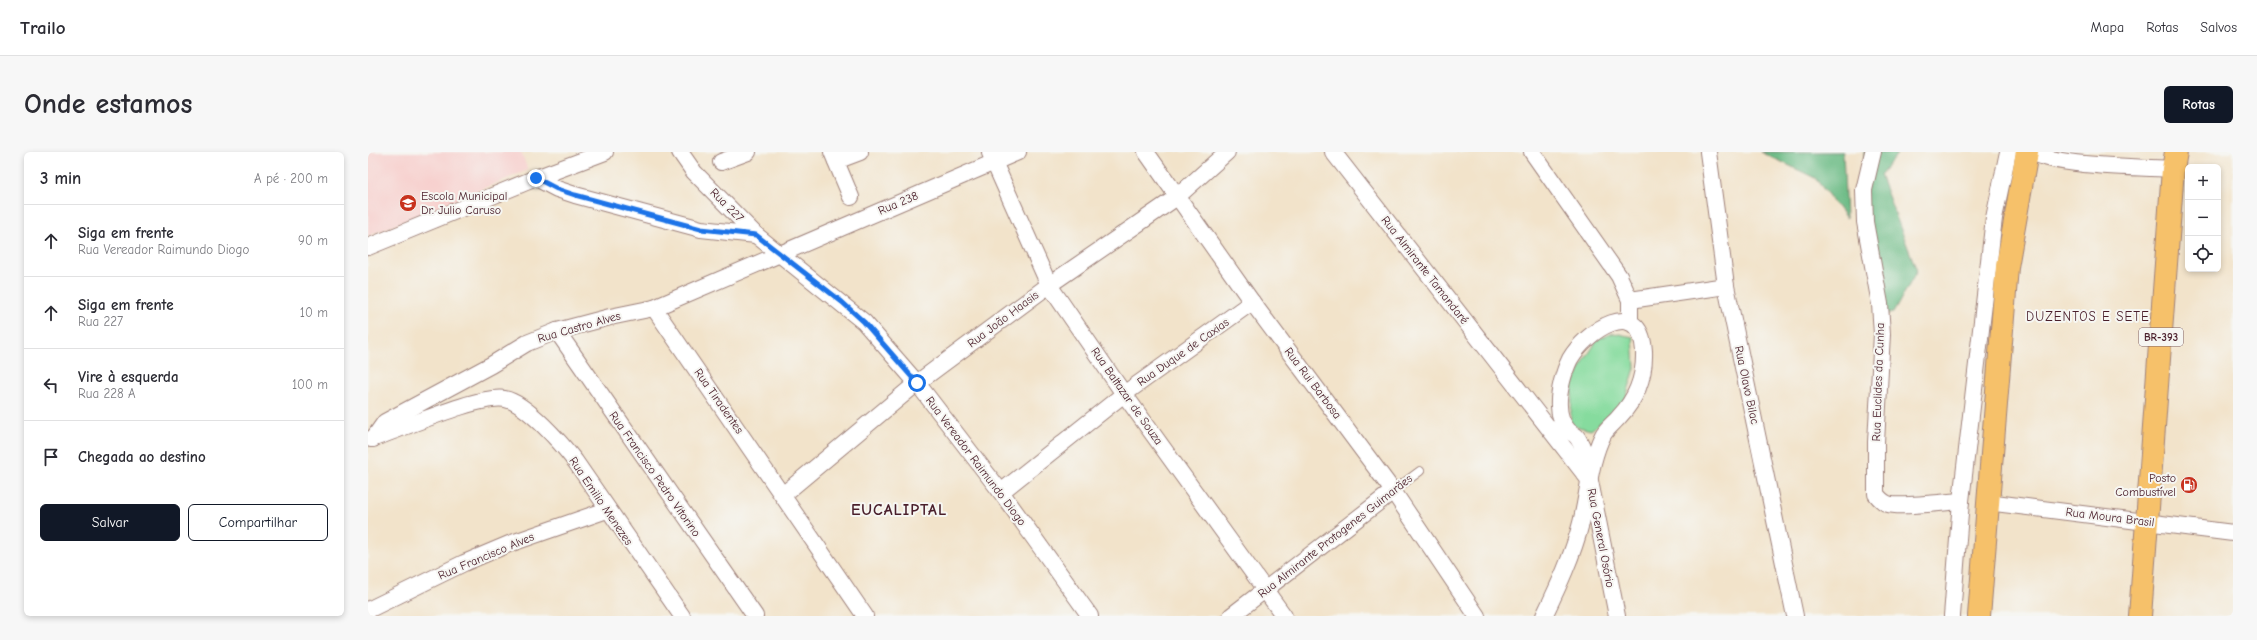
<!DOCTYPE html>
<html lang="pt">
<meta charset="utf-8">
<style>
:root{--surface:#fff;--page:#f7f7f7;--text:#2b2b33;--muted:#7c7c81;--line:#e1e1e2;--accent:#111827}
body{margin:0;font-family:"Comic Neue",sans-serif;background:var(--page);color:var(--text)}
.controls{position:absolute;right:12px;top:12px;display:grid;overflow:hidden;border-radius:6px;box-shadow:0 2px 6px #0003}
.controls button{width:36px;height:36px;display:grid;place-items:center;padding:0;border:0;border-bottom:1px solid var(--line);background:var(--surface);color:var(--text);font:20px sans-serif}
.stop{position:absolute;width:12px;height:12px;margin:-9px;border:3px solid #1a73e8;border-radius:50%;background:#fff}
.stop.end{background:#1a73e8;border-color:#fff;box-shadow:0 1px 4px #0008}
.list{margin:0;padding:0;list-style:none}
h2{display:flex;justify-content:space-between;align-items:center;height:52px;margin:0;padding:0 16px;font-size:17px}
h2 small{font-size:13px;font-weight:400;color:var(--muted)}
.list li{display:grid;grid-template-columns:26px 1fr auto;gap:12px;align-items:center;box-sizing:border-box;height:72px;padding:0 16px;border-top:1px solid var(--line)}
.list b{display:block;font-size:15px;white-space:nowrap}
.list p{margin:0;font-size:13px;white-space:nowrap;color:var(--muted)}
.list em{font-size:13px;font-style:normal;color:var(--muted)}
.actions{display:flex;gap:8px;padding:12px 16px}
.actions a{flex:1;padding:9px 0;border:1px solid var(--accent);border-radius:6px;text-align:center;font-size:14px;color:var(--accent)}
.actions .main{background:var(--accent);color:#fff}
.icon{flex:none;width:22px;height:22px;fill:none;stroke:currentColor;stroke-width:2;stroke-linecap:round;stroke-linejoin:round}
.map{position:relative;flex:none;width:1865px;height:464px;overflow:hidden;border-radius:6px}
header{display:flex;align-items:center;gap:24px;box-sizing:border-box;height:56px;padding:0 20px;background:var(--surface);border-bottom:1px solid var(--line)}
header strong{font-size:19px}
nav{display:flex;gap:22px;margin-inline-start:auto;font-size:14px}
.intro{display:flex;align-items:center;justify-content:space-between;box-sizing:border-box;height:96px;padding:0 24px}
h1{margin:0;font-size:28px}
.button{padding:10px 18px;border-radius:6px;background:var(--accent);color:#fff;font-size:14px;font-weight:700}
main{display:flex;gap:24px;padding:0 24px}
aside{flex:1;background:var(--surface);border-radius:6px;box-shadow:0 2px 6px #0003}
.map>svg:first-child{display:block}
</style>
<header>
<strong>Trailo</strong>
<nav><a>Mapa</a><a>Rotas</a><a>Salvos</a></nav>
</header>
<div class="intro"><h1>Onde estamos</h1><a class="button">Rotas</a></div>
<main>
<aside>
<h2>3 min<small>A pé · 200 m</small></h2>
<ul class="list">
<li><svg class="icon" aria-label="ahead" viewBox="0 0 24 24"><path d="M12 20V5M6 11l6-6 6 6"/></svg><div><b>Siga em frente</b><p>Rua Vereador Raimundo Diogo</p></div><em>90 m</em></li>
<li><svg class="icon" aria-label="ahead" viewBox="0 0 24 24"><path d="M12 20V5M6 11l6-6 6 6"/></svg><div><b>Siga em frente</b><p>Rua 227</p></div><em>10 m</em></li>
<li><svg class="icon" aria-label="left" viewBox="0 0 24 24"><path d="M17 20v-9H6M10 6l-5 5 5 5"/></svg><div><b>Vire à esquerda</b><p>Rua 228 A</p></div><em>100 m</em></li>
<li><svg class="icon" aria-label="arrive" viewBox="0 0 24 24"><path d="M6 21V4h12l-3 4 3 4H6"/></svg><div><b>Chegada ao destino</b></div></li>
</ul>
<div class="actions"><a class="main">Salvar</a><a>Compartilhar</a></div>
</aside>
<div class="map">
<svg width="1865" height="464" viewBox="0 0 1865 464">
<rect width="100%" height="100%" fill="#f6f6f2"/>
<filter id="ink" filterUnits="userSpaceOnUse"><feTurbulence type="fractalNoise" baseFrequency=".025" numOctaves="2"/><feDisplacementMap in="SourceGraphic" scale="8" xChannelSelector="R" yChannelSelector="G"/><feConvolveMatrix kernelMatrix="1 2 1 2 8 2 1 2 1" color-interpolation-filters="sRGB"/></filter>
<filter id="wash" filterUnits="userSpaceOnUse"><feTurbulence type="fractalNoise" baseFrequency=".012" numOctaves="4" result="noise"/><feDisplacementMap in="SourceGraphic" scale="16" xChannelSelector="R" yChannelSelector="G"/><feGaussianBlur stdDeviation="0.9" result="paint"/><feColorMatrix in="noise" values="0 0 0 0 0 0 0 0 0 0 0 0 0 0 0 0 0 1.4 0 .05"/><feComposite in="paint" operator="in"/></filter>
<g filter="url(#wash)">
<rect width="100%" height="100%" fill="#f2e3ca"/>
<path fill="#f7d0ce" d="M0,0H153L160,18L0,84Z"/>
<path fill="#86db9e" stroke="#687d64" d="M1246,181L1265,185L1267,216L1256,252L1223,278L1202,273L1205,233L1216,209L1230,187Z"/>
<g fill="#6cbb85" stroke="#5b6d58">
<path d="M1393,0H1475L1478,66L1447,26Z"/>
<path d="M1496,0H1531L1512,23L1549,119L1525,161L1514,163L1498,65Z"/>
</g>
</g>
<g filter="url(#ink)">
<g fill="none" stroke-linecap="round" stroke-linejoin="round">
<defs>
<path id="service" d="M1025,339L1052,319"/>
<g id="minor">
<path d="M312,0L326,20L388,83L496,170L549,231L633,340L722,464"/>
<path d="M464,0L483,45"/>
<path d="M778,0L884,150L1025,339L1109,464"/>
<path d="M965,0L1222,329L1249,464"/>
<path d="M1164,0L1251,124L1262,148V170"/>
<path d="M1340,0L1358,134L1427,464"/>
<path d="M1505,0L1496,38L1497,70L1512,152L1514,182L1508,290V342C1511,346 1514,350 1520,352C1532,356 1578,350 1593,349"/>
<path d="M1664,0C1689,15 1772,15 1805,17"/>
<path d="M622,1L681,133L756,242L916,464"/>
<path d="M468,9L492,0"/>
<path d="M353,10L380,0"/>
<path d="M168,26L189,37L207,43L333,77L388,83"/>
<path d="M0,95L168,26L237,0"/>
<path d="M1262,148L1358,134"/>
<path d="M286,156L497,464"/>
<path d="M189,179L387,464"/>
<path d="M3,287C32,278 112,242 137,247C158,251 194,292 207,309L314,464"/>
<path d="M5,287L17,270L123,213L159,191L189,179L242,165L286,156L650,0"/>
<path d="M633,340L756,242L884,150"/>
<path d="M416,342L549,231L681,133L809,45L859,0"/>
<path d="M1619,350L1865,381"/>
<path d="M0,458L96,411L141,392L239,358"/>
<path d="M863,464L1025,339"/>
<path d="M1176,464C1190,435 1205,403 1213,371C1220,343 1222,308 1235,283C1238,277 1247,270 1251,265C1269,246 1277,225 1276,199C1272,142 1218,179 1202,207C1196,219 1190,240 1191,254C1191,262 1194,273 1201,279C1203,281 1206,282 1208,284C1214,290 1220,311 1223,320"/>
<path d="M1584,464L1593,349L1626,66L1640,0"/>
</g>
<g id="primary">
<path d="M1611,464L1639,115L1659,0"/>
<path d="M1772,464L1805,17L1808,0"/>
</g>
</defs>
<use href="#service" stroke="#9e817a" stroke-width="10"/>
<use href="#minor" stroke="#9e817a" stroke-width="18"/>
<use href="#primary" stroke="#9e817a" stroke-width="24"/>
<use href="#service" stroke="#fff" stroke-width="8"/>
<use href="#minor" stroke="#fff" stroke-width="16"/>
<use href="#primary" stroke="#f6c16b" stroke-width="22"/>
</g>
</g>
<g fill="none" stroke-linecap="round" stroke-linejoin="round" filter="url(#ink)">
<path stroke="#1a73e8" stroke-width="5" d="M168,26L189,37L207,43L333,77L388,83L474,150L496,170L549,231"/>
</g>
<defs>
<symbol id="school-disc" viewBox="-11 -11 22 22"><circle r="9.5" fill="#c8321e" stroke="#f6f6f2"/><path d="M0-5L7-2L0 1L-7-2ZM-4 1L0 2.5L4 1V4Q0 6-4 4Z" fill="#fff"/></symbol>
<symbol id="fuel-disc" viewBox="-11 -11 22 22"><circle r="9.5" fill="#c8321e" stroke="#f6f6f2"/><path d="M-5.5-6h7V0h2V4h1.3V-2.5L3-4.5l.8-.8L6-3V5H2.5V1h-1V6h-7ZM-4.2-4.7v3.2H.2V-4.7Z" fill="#fff"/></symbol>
</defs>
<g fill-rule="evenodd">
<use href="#school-disc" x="30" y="41" width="20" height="20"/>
<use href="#fuel-disc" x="1811" y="323" width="20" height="20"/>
</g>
<g text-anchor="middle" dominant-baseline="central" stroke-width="4" stroke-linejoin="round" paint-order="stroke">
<rect fill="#f6f6f2" stroke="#7e6067" stroke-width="1" x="1771" y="176" width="44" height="18" rx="3"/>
<g font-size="11" font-weight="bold" fill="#4a1f2b">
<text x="1793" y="185">BR-393</text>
</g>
<g font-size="12" fill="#4a1f2b" stroke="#f6f6f2" text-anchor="start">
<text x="53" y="44">Escola Municipal<tspan x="53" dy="14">Dr. Julio Caruso</tspan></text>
<text x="1808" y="326" text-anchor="end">Posto<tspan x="1808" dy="14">Combustível</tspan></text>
</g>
<g font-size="12" fill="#4a1f2b" stroke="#f6f6f2">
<text transform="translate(530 51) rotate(-23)">Rua 238</text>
<text transform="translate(359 53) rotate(45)">Rua 227</text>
<text transform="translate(1057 118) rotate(52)">Rua Almirante Tamandaré</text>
<text transform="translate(635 167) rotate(-37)">Rua João Haasis</text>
<text transform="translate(211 175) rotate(-16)">Rua Castro Alves</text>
<text transform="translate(815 200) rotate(-35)">Rua Duque de Caxias</text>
<text transform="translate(1510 230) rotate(-88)">Rua Euclides da Cunha</text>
<text transform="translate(945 231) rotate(53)">Rua Rui Barbosa</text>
<text transform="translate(1379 233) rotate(78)">Rua Olavo Bilac</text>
<text transform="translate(759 244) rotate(55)">Rua Baltazar de Souza</text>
<text transform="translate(351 249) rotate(55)">Rua Tiradentes</text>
<text transform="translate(608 309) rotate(53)">Rua Vereador Raimundo Diogo</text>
<text transform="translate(287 322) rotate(55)">Rua Francisco Pedro Vitorino</text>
<text transform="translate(233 349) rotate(56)">Rua Emilio Menezes</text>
<text transform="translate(1742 365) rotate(7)">Rua Moura Brasil</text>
<text transform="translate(967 384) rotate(-38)">Rua Almirante Protogenes Guimarães</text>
<text transform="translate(1233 386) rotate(79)">Rua General Osório</text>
<text transform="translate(118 404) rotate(-23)">Rua Francisco Alves</text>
</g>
<g font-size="13" letter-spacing="1" fill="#4a1f2b" stroke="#f6f6f2">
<text x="1720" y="164">DUZENTOS E SETE</text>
</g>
<g font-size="16" font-weight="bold" letter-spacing="1" fill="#4a1f2b" stroke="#f6f6f2">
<text x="531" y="358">EUCALIPTAL</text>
</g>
</g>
</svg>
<div class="controls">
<button>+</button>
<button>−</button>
<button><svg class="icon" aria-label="locate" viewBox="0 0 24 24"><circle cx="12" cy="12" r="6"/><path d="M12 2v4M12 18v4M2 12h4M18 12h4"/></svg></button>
</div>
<div class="stop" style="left:549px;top:231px"></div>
<div class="stop end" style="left:168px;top:26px"></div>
</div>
</main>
